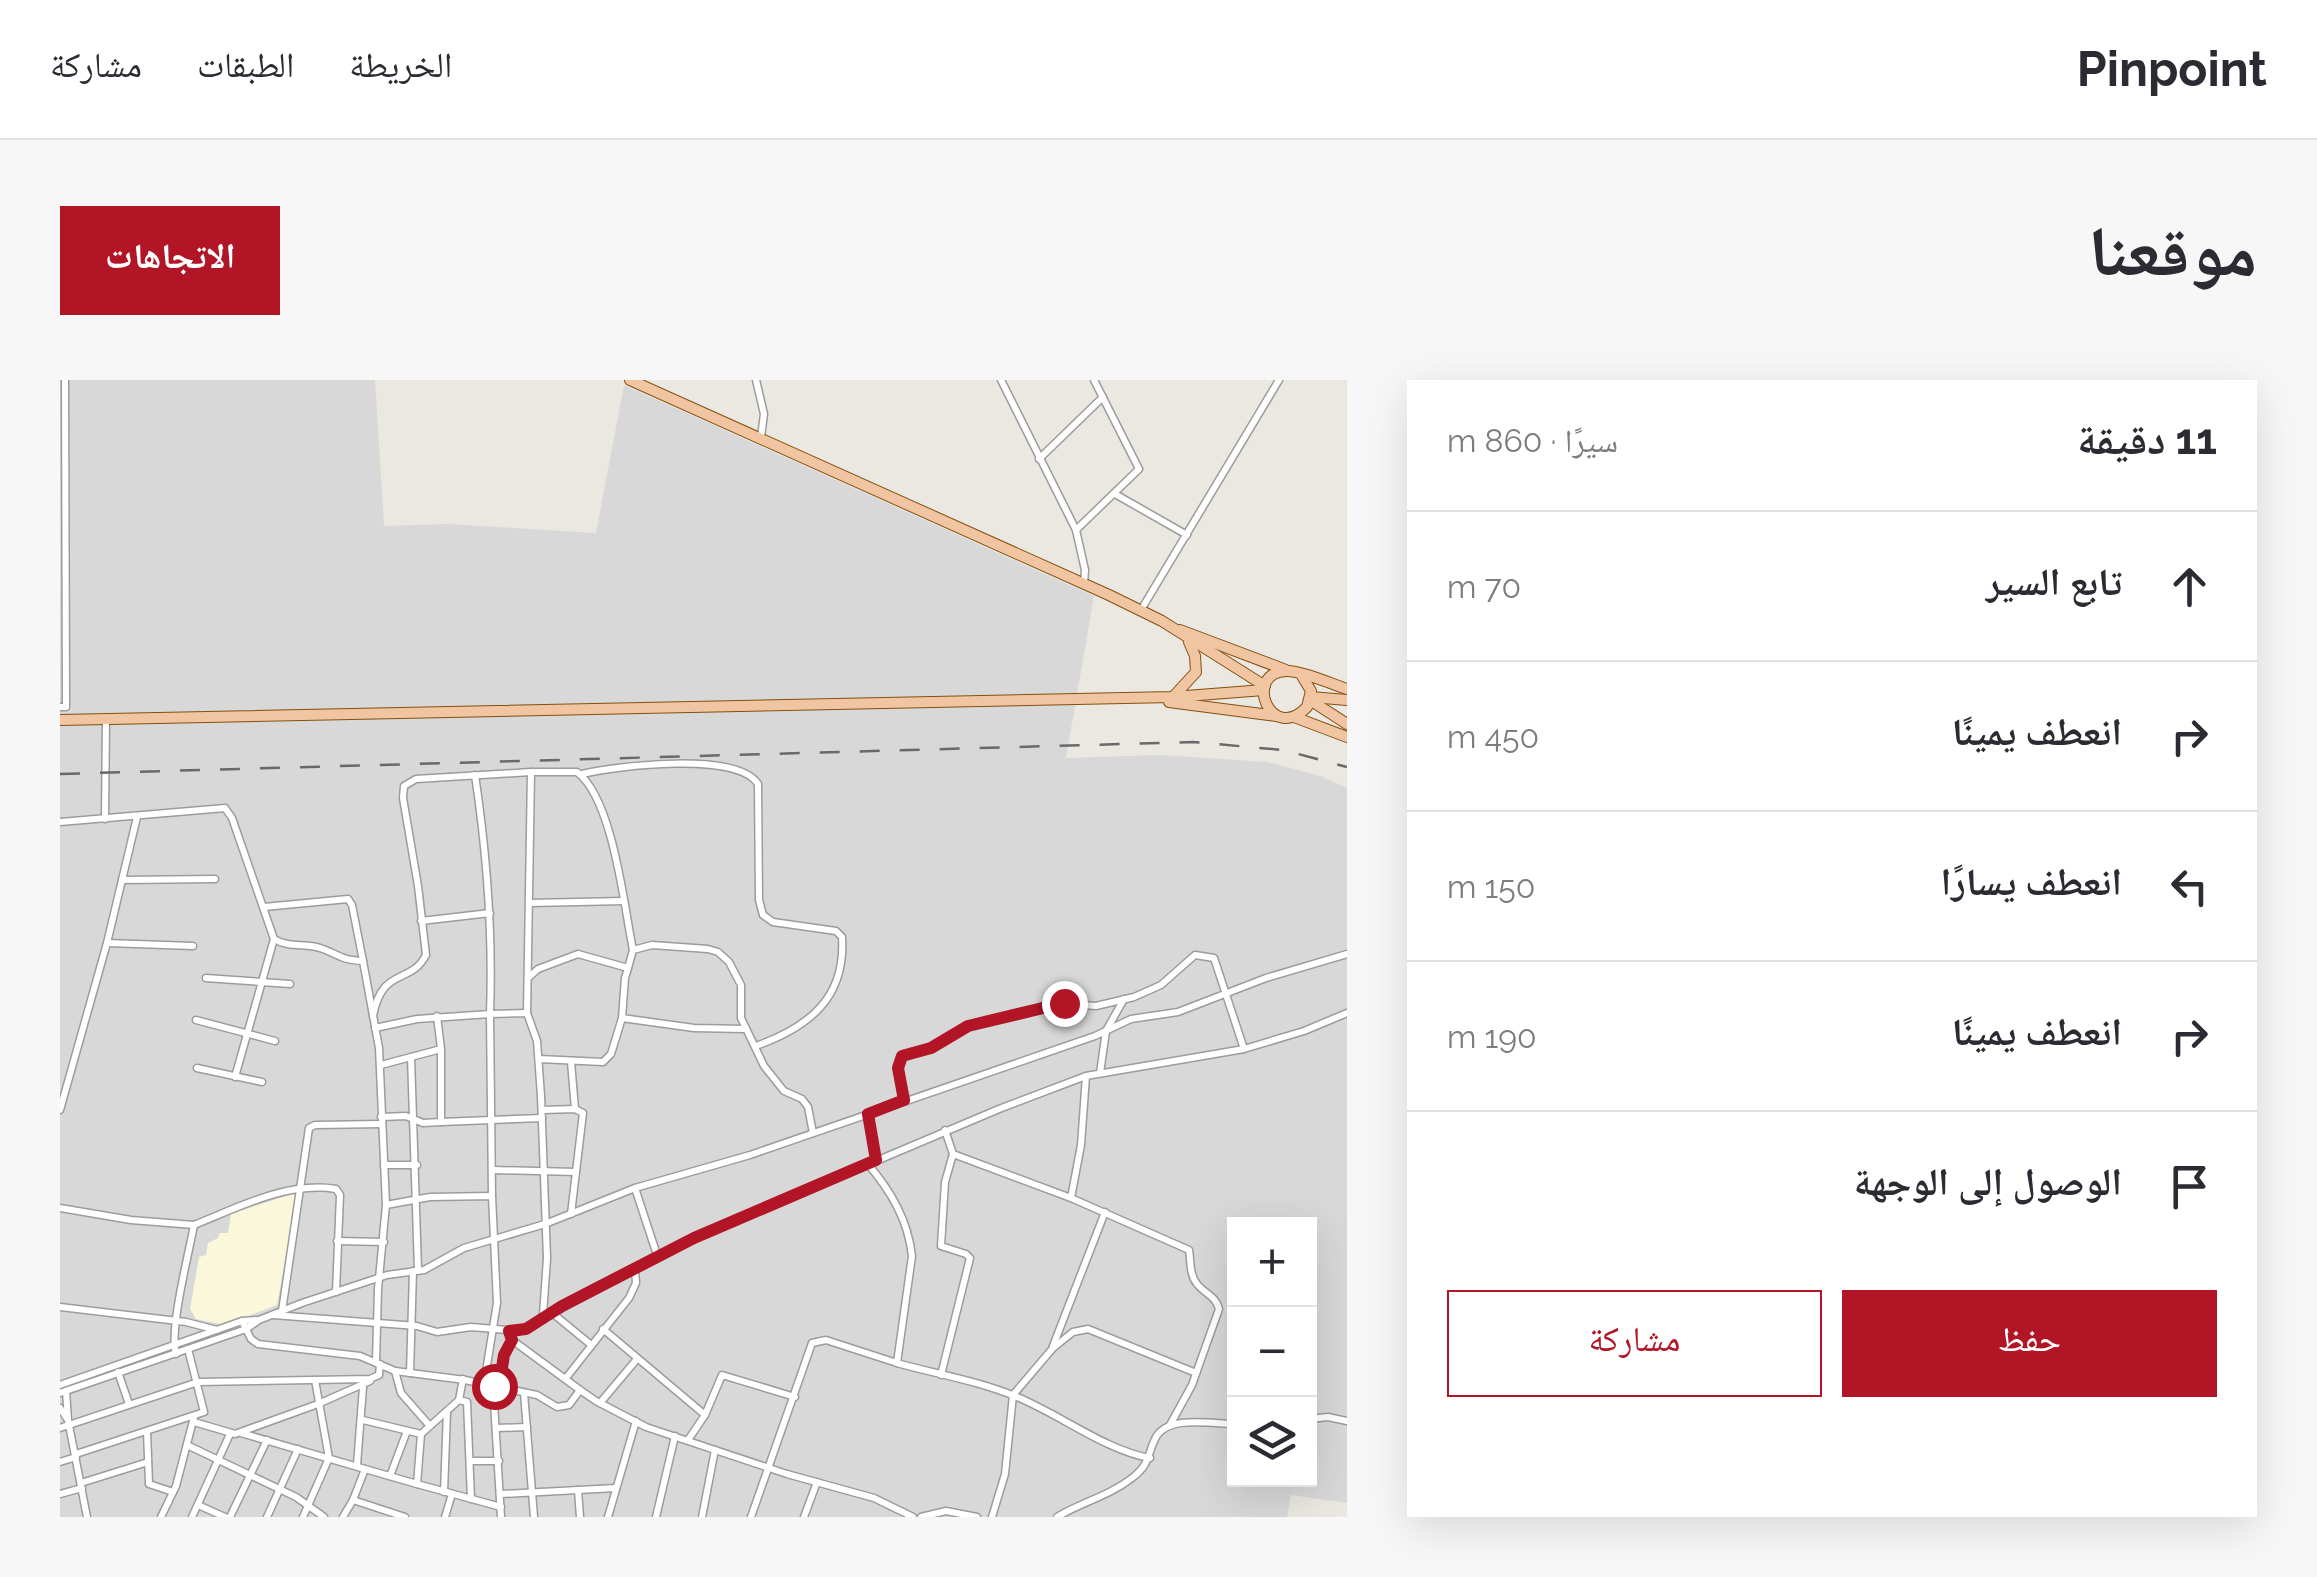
<!DOCTYPE html>
<html lang="ar">
<meta charset="utf-8">
<style>
:root{--surface:#fff;--page:#f7f7f7;--text:#2b2b33;--muted:#7c7c81;--line:#e1e1e2;--accent:#b11526}
body{margin:0;font-family:Raleway,"Noto Naskh Arabic",sans-serif;background:var(--page);color:var(--text);direction:rtl}
.controls{position:absolute;right:30px;bottom:30px;display:grid;overflow:hidden;border-radius:0px;box-shadow:0 10px 40px #0002}
.controls button{width:90px;height:90px;display:grid;place-items:center;padding:0;border:0;border-bottom:2px solid var(--line);background:var(--surface);color:var(--text);font:50px sans-serif}
.stop{position:absolute;width:30px;height:30px;margin:-22px;border:8px solid #b11526;border-radius:50%;background:#fff}
.stop.end{background:#b11526;border-color:#fff;box-shadow:0 2px 10px #0008}
.list{margin:0;padding:0;list-style:none}
h2{display:flex;justify-content:space-between;align-items:center;height:130px;margin:0;padding:0 40px;font-size:42px}
h2 small{font-size:32px;font-weight:400;color:var(--muted)}
.list li{display:grid;grid-template-columns:65px 1fr auto;gap:30px;align-items:center;box-sizing:border-box;height:150px;padding:0 40px;border-top:2px solid var(--line)}
.list b{display:block;font-size:38px;white-space:nowrap}
.list em{font-size:32px;font-style:normal;color:var(--muted)}
.actions{display:flex;gap:20px;padding:30px 40px}
.actions a{flex:1;padding:22px 0;border:2px solid var(--accent);border-radius:0px;text-align:center;font-size:35px;color:var(--accent)}
.actions .main{background:var(--accent);color:#fff}
.icon{flex:none;width:55px;height:55px;fill:none;stroke:currentColor;stroke-width:2;stroke-linecap:round;stroke-linejoin:round}
.map{position:relative;flex:none;width:1287px;height:1137px;overflow:hidden;direction:ltr;border-radius:0px}
header{display:flex;align-items:center;gap:60px;box-sizing:border-box;height:140px;padding:0 50px;background:var(--surface);border-bottom:2px solid var(--line)}
header strong{font-size:48px}
nav{display:flex;gap:55px;margin-inline-start:auto;font-size:35px}
.intro{display:flex;align-items:center;justify-content:space-between;box-sizing:border-box;height:240px;padding:0 60px}
h1{margin:0;font-size:70px}
.button{padding:25px 45px;border-radius:0px;background:var(--accent);color:#fff;font-size:35px;font-weight:700}
main{display:flex;gap:60px;padding:0 60px}
aside{flex:1;background:var(--surface);border-radius:0px;box-shadow:0 10px 40px #0002}
.map>svg:first-child{display:block}
</style>
<header>
<strong>Pinpoint</strong>
<nav><a>الخريطة</a><a>الطبقات</a><a>مشاركة</a></nav>
</header>
<div class="intro"><h1>موقعنا</h1><a class="button">الاتجاهات</a></div>
<main>
<aside>
<h2>11 دقيقة<small>سيرًا · 860 m</small></h2>
<ul class="list">
<li><svg class="icon" aria-label="ahead" viewBox="0 0 24 24"><path d="M12 20V5M6 11l6-6 6 6"/></svg><div><b>تابع السير</b></div><em>70 m</em></li>
<li><svg class="icon" aria-label="right" viewBox="0 0 24 24"><path d="M7 20v-9h11M14 6l5 5-5 5"/></svg><div><b>انعطف يمينًا</b></div><em>450 m</em></li>
<li><svg class="icon" aria-label="left" viewBox="0 0 24 24"><path d="M17 20v-9H6M10 6l-5 5 5 5"/></svg><div><b>انعطف يسارًا</b></div><em>150 m</em></li>
<li><svg class="icon" aria-label="right" viewBox="0 0 24 24"><path d="M7 20v-9h11M14 6l5 5-5 5"/></svg><div><b>انعطف يمينًا</b></div><em>190 m</em></li>
<li><svg class="icon" aria-label="arrive" viewBox="0 0 24 24"><path d="M6 21V4h12l-3 4 3 4H6"/></svg><div><b>الوصول إلى الوجهة</b></div></li>
</ul>
<div class="actions"><a class="main">حفظ</a><a>مشاركة</a></div>
</aside>
<div class="map">
<svg width="1287" height="1137" viewBox="0 0 1287 1137">
<rect width="100%" height="100%" fill="#ebe7e1"/>
<path fill="#d9d8d8" fill-rule="evenodd" d="M0,0H315L324,146L387,144L536,153L564,5L1034,216L1006,378L1100,375L1207,382L1260,396L1287,408V1123L1231,1115L1227,1137H0ZM1174,844H1250V1100H1174Z"/>
<path fill="#fbf7db" d="M238,812L217,925L165,945L136,939L130,929L139,877L146,875L148,863L158,858L160,853H168L171,834Z"/>
<g fill="none" stroke-linecap="round" stroke-linejoin="round">
<defs>
<g id="street">
<path d="M696,0L704,34L701,57"/>
<path d="M941,0L1016,150L1025,190L1024,203"/>
<path d="M979,79L1043,17"/>
<path d="M1055,114L1127,155"/>
<path d="M1016,150L1079,89L1034,0"/>
<path d="M1081,230L1219,0"/>
<path d="M0,327H6V320L5,0"/>
<path d="M471,392H517C553,419 564,526 573,570"/>
<path d="M522,394C557,386 677,371 698,404L699,520L703,535L713,542L776,551L782,557C786,618 749,647 696,666"/>
<path d="M45,439L46,339"/>
<path d="M0,442L165,428L172,438L214,559C230,569 247,562 263,569C281,576 282,580 303,581L319,668L326,825L318,909L316,982"/>
<path d="M62,500L155,499"/>
<path d="M470,523L564,521"/>
<path d="M204,527L288,519L292,525L303,581"/>
<path d="M361,541L430,533"/>
<path d="M47,563L133,566"/>
<path d="M568,588L565,598L562,638L634,648L686,649"/>
<path d="M469,597L478,589L518,574L568,588L573,570L592,565L648,569L658,572L669,582L681,605V638L704,686L724,711L742,719L748,727L753,753"/>
<path d="M146,598L230,604"/>
<path d="M313,636C322,586 351,605 366,575L358,506L343,418L344,406L356,399L471,392L467,633"/>
<path d="M136,640L215,661"/>
<path d="M315,648L357,639L430,634C433,553 427,475 415,395"/>
<path d="M351,677L358,890"/>
<path d="M479,679L543,682L551,674L562,638"/>
<path d="M511,682L515,729"/>
<path d="M321,685L381,669"/>
<path d="M137,688L202,702"/>
<path d="M1040,693L1046,651L1064,619"/>
<path d="M175,697L214,559"/>
<path d="M844,720L838,688L842,677L871,667L908,646L997,623L1036,626L1074,617L1101,605L1135,575L1154,578L1184,669"/>
<path d="M0,730L47,563L77,437"/>
<path d="M482,730L515,729L523,733L516,792"/>
<path d="M808,734L816,780"/>
<path d="M321,737L346,736L363,743L381,742V669L377,636"/>
<path d="M381,742L482,738"/>
<path d="M893,774L1011,818L1129,870C1131,881 1129,894 1137,904C1145,914 1156,916 1159,929L1132,1005L1110,1045"/>
<path d="M807,783C831,811 848,840 852,876L837,983C876,994 919,1001 957,1017C999,1034 1047,1071 1090,1078"/>
<path d="M324,785H357"/>
<path d="M433,790L516,792L511,834"/>
<path d="M575,808L598,878"/>
<path d="M432,816L430,634L467,633L477,661L481,716L487,878L483,935"/>
<path d="M1011,818L1021,765L1026,696"/>
<path d="M326,825L370,817L432,816L437,923L424,1004"/>
<path d="M0,828L71,840L134,845"/>
<path d="M277,861L324,862"/>
<path d="M0,927L126,942L157,950"/>
<path d="M222,931L249,748L255,745L322,744"/>
<path d="M491,932L530,964"/>
<path d="M213,935L357,946L377,952L411,947L459,951L634,858L939,729L1026,696L1184,669L1244,651L1287,633"/>
<path d="M182,941L191,959L198,964L300,976L335,991L405,1000L477,1015L497,1027L509,1025L520,1010L452,960L449,951"/>
<path d="M543,949L645,1035"/>
<path d="M993,966L1045,832"/>
<path d="M116,974C109,949 129,873 134,845C179,827 228,801 276,809L280,815L276,912"/>
<path d="M335,991L341,1013L369,1045"/>
<path d="M58,992L69,1024"/>
<path d="M350,993L353,891"/>
<path d="M881,995L910,878L906,874L881,866L885,802L893,774L885,750"/>
<path d="M506,998L569,918L576,903L575,890"/>
<path d="M0,1005L182,941L198,940"/>
<path d="M433,1006L441,1137"/>
<path d="M439,1007L444,975L452,960"/>
<path d="M520,1010L536,1021L586,1047L727,1094L814,1118L853,1137"/>
<path d="M0,1013L186,949L199,940L242,923L327,895L364,890L404,868L485,844L575,808L690,775L1035,656L1071,639L1118,632L1206,598L1287,574"/>
<path d="M464,1013L474,1137"/>
<path d="M399,1020L407,1022L411,1119"/>
<path d="M540,1023L577,979"/>
<path d="M0,1028L8,1040L6,1011"/>
<path d="M1250,1039L1268,1037L1287,1041"/>
<path d="M8,1040L27,1137"/>
<path d="M303,1040L361,1054L399,1020L403,999"/>
<path d="M134,1042L175,1054L258,1024L310,1001"/>
<path d="M0,1048L138,1002L310,999L319,995L320,984"/>
<path d="M437,1048L467,1047"/>
<path d="M87,1051L89,1104L113,1112"/>
<path d="M181,1053L305,1089L293,1120"/>
<path d="M361,1054L357,1104L441,1127"/>
<path d="M628,1060L645,1035L662,995L735,1017"/>
<path d="M127,1065L236,1117L264,1137"/>
<path d="M16,1074L144,1032L128,969"/>
<path d="M410,1081H439"/>
<path d="M0,1082L16,1077"/>
<path d="M297,1085L303,1007"/>
<path d="M305,1089L357,1104"/>
<path d="M330,1096L347,1051"/>
<path d="M21,1103L88,1082"/>
<path d="M518,1110L520,1137"/>
<path d="M384,1112L387,1032"/>
<path d="M0,1114L22,1108"/>
<path d="M441,1114L556,1108"/>
<path d="M138,1125L165,1137"/>
<path d="M101,1137L116,1106L134,1037"/>
<path d="M132,1137L170,1054"/>
<path d="M170,1137L207,1060"/>
<path d="M207,1137L238,1069"/>
<path d="M243,1137L269,1078L255,1000"/>
<path d="M283,1137L293,1120L345,1137"/>
<path d="M385,1137L392,1114"/>
<path d="M548,1137L576,1041"/>
<path d="M596,1137L615,1056"/>
<path d="M642,1137L655,1070"/>
<path d="M691,1137L752,963L766,960L837,983"/>
<path d="M744,1137L757,1102"/>
<path d="M861,1137L886,1131L917,1137"/>
<path d="M932,1137L945,1094L953,1015L993,968L1013,952L1028,949L1136,993"/>
<path d="M997,1137C1022,1122 1049,1116 1072,1098C1090,1084 1087,1076 1095,1059C1106,1034 1153,1044 1174,1044"/>
</g>
<g id="primary">
<path d="M570,0L1049,215L1102,241L1205,306"/>
<path d="M1120,250L1226,290"/>
<path d="M1242,296L1251,311L1247,327C1211,365 1182,293 1226,291C1239,290 1272,304 1287,309"/>
<path d="M1113,317L1136,292L1135,276L1129,262"/>
<path d="M1251,317L1287,320"/>
<path d="M1250,320L1287,344"/>
<path d="M1109,322L1217,336"/>
<path d="M1234,337L1287,357"/>
<path d="M0,340L1113,317L1204,310"/>
</g>
</defs>
<use href="#street" stroke="#9c9c9c" stroke-width="9"/>
<use href="#primary" stroke="#82500f" stroke-width="12"/>
<use href="#street" stroke="#fff" stroke-width="6"/>
<use href="#primary" stroke="#f1c5a1" stroke-width="10"/>
<path stroke="#696969" stroke-width="2.5" stroke-dasharray="20 20" stroke-linecap="butt" d="M0,394L1133,362L1223,370L1287,387"/>
</g>
<g fill="none" stroke-linecap="round" stroke-linejoin="round">
<path stroke="#b11526" stroke-width="12" d="M434,1006L439,1007L444,975L452,960L449,951L466,949L502,926L634,858L816,780L808,734L844,720L838,688L842,676L871,668L908,646L1004,623"/>
</g>
</svg>
<div class="controls">
<button>+</button>
<button>−</button>
<button><svg class="icon" aria-label="layers" viewBox="0 0 24 24"><path d="M12 4l9 5-9 5-9-5zM3 14l9 5 9-5"/></svg></button>
</div>
<div class="stop" style="left:434px;top:1006px"></div>
<div class="stop end" style="left:1004px;top:623px"></div>
</div>
</main>
